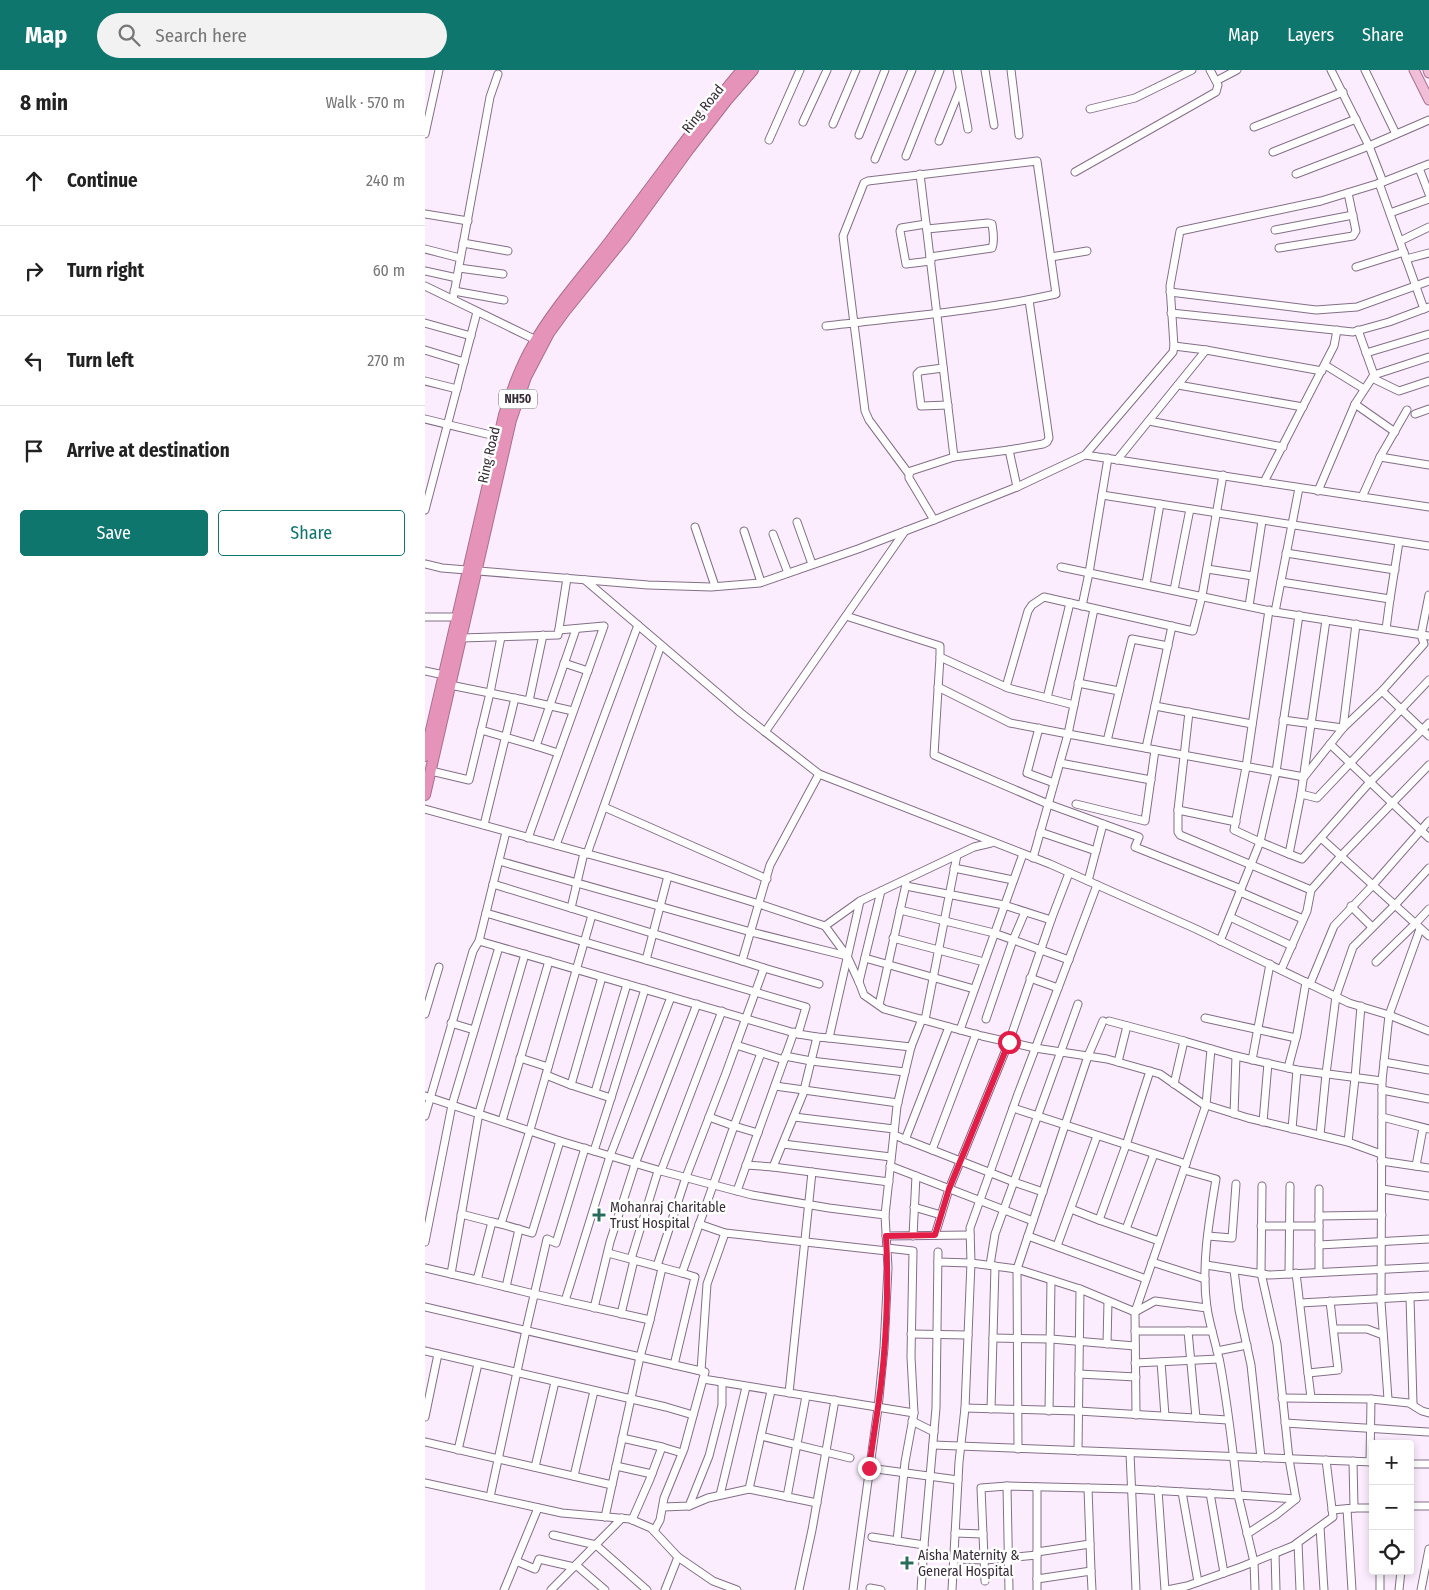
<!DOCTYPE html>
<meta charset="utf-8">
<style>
:root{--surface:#fff;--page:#f2f2f2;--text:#222;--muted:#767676;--line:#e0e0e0;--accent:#0f766e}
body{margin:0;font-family:"Fira Sans Condensed",sans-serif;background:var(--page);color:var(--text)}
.controls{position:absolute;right:15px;bottom:15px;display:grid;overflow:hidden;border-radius:5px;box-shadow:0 2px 8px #0003}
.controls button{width:45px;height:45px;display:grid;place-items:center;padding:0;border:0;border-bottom:1px solid var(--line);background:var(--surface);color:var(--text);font:25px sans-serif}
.stop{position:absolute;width:15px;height:15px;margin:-11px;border:4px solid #e11d48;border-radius:50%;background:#fff}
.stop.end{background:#e11d48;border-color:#fff;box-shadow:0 1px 5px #0008}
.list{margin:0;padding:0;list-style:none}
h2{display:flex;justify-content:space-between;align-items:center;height:65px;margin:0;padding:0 20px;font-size:21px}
h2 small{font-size:16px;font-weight:400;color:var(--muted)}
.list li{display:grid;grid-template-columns:32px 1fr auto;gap:15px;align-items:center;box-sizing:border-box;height:90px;padding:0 20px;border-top:1px solid var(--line)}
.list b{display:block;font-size:19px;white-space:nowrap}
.list em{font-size:16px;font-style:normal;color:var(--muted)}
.actions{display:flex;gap:10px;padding:15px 20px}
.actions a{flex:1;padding:11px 0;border:1px solid var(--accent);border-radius:5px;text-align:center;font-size:18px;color:var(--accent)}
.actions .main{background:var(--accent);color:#fff}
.icon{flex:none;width:28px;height:28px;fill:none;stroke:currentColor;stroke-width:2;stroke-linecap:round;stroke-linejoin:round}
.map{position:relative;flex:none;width:1004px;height:1520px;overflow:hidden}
header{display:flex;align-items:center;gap:30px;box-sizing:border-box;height:70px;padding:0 25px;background:var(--accent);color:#fff}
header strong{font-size:24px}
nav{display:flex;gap:28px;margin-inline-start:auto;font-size:18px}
.search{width:350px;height:45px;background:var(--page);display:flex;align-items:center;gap:12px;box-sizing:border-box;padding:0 18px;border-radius:28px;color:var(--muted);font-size:19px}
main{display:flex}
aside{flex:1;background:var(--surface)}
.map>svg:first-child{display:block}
</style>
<header>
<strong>Map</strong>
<div class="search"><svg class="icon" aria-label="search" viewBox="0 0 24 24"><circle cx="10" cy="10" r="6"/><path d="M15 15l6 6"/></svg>Search here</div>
<nav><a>Map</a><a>Layers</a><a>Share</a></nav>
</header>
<main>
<aside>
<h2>8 min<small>Walk · 570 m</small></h2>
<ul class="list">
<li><svg class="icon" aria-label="ahead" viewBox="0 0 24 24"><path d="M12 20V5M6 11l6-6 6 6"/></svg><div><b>Continue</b></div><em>240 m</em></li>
<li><svg class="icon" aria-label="right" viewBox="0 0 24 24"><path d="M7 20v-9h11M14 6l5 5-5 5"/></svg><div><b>Turn right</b></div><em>60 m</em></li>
<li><svg class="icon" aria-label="left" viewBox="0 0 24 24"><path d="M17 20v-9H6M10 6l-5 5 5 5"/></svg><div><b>Turn left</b></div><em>270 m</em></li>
<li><svg class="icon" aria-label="arrive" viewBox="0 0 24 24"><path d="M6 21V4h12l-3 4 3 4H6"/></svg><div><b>Arrive at destination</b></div></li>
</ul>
<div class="actions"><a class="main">Save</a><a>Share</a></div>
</aside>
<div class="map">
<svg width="1004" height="1520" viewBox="0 0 1004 1520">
<rect width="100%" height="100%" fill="#fbedfd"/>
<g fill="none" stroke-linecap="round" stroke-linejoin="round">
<defs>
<g id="minor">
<path d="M532,0L543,59"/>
<path d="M560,0L569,55"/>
<path d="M586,0L594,65"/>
<path d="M906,0L944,76L958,112"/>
<path d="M940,0L971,64"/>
<path d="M791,11L812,0"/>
<path d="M665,39L710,28L767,0"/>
<path d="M378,52L402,0"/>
<path d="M408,54L431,0"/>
<path d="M829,57L918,22"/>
<path d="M0,64L14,0"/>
<path d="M434,65L460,0"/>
<path d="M344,70L375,0"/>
<path d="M514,71L535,19"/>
<path d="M848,82L931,49"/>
<path d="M481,86L515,0"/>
<path d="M450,89L487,0"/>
<path d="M994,98L1004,124"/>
<path d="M650,102L791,22L793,15L785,0"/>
<path d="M495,104L529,387L584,380L592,417"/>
<path d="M871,104L944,76L1004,50"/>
<path d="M954,113L999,239"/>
<path d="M965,143L1004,129"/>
<path d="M0,144L43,151"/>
<path d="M501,154L476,158L475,161L481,194L506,191"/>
<path d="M502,159L563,153L567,154C568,161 570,171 567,178L505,187"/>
<path d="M850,160L928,145"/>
<path d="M975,171L1004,157"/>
<path d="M38,173L83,181"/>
<path d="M854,178L928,166L931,161L923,123"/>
<path d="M0,179L35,188"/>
<path d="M626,187L662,181"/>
<path d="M981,189L1004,183"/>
<path d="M931,197L979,182"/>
<path d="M34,198L78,204"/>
<path d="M0,201L32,208"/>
<path d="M0,216L111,270"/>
<path d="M29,221L79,230"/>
<path d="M745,222L891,240L932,237L1004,211"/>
<path d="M28,229L65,27L73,4"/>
<path d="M746,243L928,262L964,252L1004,237"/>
<path d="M0,253L46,266"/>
<path d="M401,256C478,247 555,241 631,224L612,91L443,111L439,113L418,166L440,341L444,350L484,404"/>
<path d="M933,260L949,305"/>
<path d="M749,276L781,280L897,301"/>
<path d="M0,280L39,292"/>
<path d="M941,283L1004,264"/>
<path d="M900,295L939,319"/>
<path d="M518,298L495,301L492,304L496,336L523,335"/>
<path d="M947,308L974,321L1004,311"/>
<path d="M0,311L32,319"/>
<path d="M753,315L878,337"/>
<path d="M930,334L970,362"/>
<path d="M990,344L1004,339"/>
<path d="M0,349L74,367"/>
<path d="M724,351L858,377"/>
<path d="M584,380L618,374L622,372L624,368L604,230"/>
<path d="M660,385L1004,437"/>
<path d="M955,387L1004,395"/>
<path d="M692,390L781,280"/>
<path d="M839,412L909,276L912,260"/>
<path d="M893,421L930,334L949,305L1004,287"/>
<path d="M677,425L1004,476"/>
<path d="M937,427L955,387L982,340"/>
<path d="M0,440L52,242"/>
<path d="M509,450L484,408V404L486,401L529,387"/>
<path d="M372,452L387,494"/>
<path d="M270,457L290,516"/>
<path d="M319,461L336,512"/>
<path d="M348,464L363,503"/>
<path d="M861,483L970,500"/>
<path d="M0,494L17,498L223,515L286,517L335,513L433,479L509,450L592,417L660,385L748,282L749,276L745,216L755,161L896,131L958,112L1004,94"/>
<path d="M636,497L850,542L1004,566"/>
<path d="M782,499L828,506"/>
<path d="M160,510L316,643L394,704L625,794L771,859L924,933L964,945L1004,961"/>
<path d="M856,512L965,529L974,472"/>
<path d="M721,514L735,434"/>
<path d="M749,520L765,439"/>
<path d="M645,533L622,628L649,635"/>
<path d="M657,536L664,503L683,388"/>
<path d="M824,536L837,451"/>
<path d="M850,542L874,418"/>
<path d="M874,545L851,702L835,772L864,784L876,724"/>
<path d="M421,546L515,576V587L583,618L622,628"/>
<path d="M0,547H32"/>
<path d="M901,550L876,724L892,728L1004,610"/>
<path d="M931,554L918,658L957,621L999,574L996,565L1004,525"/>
<path d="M961,559L965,529"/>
<path d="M36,568L133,565L142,508"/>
<path d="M515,587L509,685L623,734L714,767L710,777L816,819"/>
<path d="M139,593L163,601"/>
<path d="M0,601L19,605"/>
<path d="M653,613L694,621"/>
<path d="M25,615L104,631L118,565"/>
<path d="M513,617L585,653L643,664L669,539"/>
<path d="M581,617L603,541L607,535L619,527L768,561L777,526L798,405"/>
<path d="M957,621L1004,666"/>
<path d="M104,631L148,641"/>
<path d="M730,636L827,654"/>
<path d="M764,642L753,740L811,752"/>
<path d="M858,650L918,658"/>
<path d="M614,658L602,703L629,713"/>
<path d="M56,660L111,676"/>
<path d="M340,662L480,461"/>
<path d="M682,671L707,569L743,576"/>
<path d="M905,674L1004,768"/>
<path d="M721,678L747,556"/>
<path d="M133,683L111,676L151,559"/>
<path d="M635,693L726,710"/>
<path d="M6,701L44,710L65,623L76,567"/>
<path d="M651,734L720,751L730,680"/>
<path d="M179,737L342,809"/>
<path d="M0,739L243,806L334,834L400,856L422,886L434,912L439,925L459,939L557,966L610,978L682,989L735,1004L778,1034L823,1048L923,1072L956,1084"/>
<path d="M753,740V762L755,765L886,820L916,786L1004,695"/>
<path d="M59,755L90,628"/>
<path d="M81,762L54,871L373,964L392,967L404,968L486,977L497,949"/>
<path d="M615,762L671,781"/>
<path d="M103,768L179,556L134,560"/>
<path d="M896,768L1004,866"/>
<path d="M131,775L213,555"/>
<path d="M162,784L236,575"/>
<path d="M864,784L877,789L945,712L1004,653"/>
<path d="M608,788L643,664L879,707L918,658"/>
<path d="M74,791L326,862L422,886"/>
<path d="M529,798L588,810"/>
<path d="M663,811L678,754"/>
<path d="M68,814L317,891"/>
<path d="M481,816L579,835L626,850L644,803"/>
<path d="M815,822L878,849"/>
<path d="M926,836L947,857"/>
<path d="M146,838L159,783"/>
<path d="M475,840L569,863L644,890"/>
<path d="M61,843L381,937L373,964"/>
<path d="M805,847L867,876"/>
<path d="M400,856L435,831L549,777L566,773"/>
<path d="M468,868L559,892"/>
<path d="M795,871L835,772L809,760L821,697L844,540"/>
<path d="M440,888L549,919"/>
<path d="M221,890L243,806"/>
<path d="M951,892L990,854L1004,839"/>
<path d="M339,898L394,914"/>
<path d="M856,900L882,841L886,820"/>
<path d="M605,908L633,918"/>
<path d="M434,912L456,821"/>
<path d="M885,914L909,856L948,815L1004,751"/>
<path d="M454,935L481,814"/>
<path d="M0,944L14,897"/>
<path d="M780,948L871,968"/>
<path d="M561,949L588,870L600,842"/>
<path d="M500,950L532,785"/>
<path d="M684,951L759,971"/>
<path d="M26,953L49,960"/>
<path d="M535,960L598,784"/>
<path d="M404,968L435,831"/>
<path d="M311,975L359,990"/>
<path d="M360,986L386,991L480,1002"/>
<path d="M95,988L123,997"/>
<path d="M827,990L845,894"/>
<path d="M693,992L702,956"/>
<path d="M959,992L1004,1000"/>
<path d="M863,998L872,964L881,912"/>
<path d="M725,1001L701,1075L674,1150L734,1171"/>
<path d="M121,1005L146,1015L177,907"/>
<path d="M749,1014L759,971L811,986"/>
<path d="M146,1015L186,1028L169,1081"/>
<path d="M350,1016L473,1033"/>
<path d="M957,1020L1004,1029"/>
<path d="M170,1022L202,914"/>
<path d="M0,1026L135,1071L236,1101L327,1125L404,1138L460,1145L463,1198L459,1278L453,1338L428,1520"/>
<path d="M186,1028L220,919"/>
<path d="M588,1038L761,1094"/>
<path d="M809,1044L811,986L872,1000L957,1011"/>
<path d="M0,1046L48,881L54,871"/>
<path d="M369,1047L469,1059"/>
<path d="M957,1047L1004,1059"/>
<path d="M77,1051L124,891"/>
<path d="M838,1052L843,993"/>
<path d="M867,1059L872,1000"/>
<path d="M333,1063L309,1056L336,983"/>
<path d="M469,1065L589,1112L618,1122"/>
<path d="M895,1065L901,1004L911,926L928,877L970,835L1004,798"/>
<path d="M480,1070L524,957"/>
<path d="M923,1072L930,1008L936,936"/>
<path d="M358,1074L466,1087"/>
<path d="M507,1080L551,964"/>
<path d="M956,1091L1004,1098"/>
<path d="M321,1095L348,1097L378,1024L392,967"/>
<path d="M465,1096L608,1151"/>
<path d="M991,1096L998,1058"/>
<path d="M348,1097L464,1112"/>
<path d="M759,1100L791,1109C784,1151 776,1196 782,1238C785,1256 791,1275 795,1293C803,1336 808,1381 813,1425L871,1429"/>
<path d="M236,1101L297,941"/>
<path d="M957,1119L1004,1126"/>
<path d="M312,1121L369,962"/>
<path d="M489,1137L516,1145"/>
<path d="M646,1139L674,1150"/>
<path d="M36,1144L67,1152"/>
<path d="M460,1145L472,1036L486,977"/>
<path d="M894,1146L957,1145"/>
<path d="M76,1154L107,1163L135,1071"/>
<path d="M274,1154L300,1163L462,1181"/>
<path d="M836,1156H894"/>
<path d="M701,1159L729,1084"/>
<path d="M510,1165L524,1119L584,972L626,850"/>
<path d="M461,1166L545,1165"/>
<path d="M488,1166L491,1106"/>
<path d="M603,1166L721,1209"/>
<path d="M783,1166L807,1168L811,1114"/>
<path d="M0,1172L27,1035L74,877"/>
<path d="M894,1175L1004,1169"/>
<path d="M632,1176L672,1066"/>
<path d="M462,1178L488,1181L486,1287L489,1343L480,1392L472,1471"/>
<path d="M183,1183L257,1203"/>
<path d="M206,1189L233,1101"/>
<path d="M513,1192L546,1193L592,1199L655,1219L653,1381"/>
<path d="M727,1192L780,1209"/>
<path d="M565,1195L570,1164L653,934"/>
<path d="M781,1195L844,1205L1004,1197"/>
<path d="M232,1196L261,1107L301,1003L339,898L317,891L345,795L394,704"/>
<path d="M0,1198L52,1210L67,1152L76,1154L105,1060L167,845"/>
<path d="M809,1200L814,1240L826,1295L836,1388"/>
<path d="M894,1202V1119"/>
<path d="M871,1203L886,1328"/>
<path d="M26,1204L54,1043L100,884"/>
<path d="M864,1204L865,1116"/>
<path d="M52,1210L109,1224L225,1250L215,1287L180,1447"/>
<path d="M81,1217L94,1159"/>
<path d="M655,1219L710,1242L730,1231L782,1238"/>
<path d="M985,1227L988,1334"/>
<path d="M140,1231L185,1086L246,927"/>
<path d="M875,1233L1004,1226"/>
<path d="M0,1237L280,1302L278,1309L489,1343"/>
<path d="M169,1238L185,1172L210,1094L272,934"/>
<path d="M196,1244L209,1190"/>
<path d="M225,1250L237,1198"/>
<path d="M909,1259H942L958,1265"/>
<path d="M710,1261H787"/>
<path d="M763,1261L771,1348"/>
<path d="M486,1264L543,1265"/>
<path d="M568,1268L626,1269L710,1276"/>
<path d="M682,1274L683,1231"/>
<path d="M0,1281L241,1337L268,1345"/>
<path d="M792,1281L822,1275"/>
<path d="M736,1292L740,1346"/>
<path d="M710,1293L794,1289"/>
<path d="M249,1295L270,1207L257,1203L309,1056L284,1047"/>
<path d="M276,1301L282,1214L300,1163"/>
<path d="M883,1303L913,1300L905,1231"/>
<path d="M654,1304L711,1307"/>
<path d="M364,1323L387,1102"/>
<path d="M857,1328L946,1329L945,1392"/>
<path d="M946,1329L984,1333L997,1341L1004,1343"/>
<path d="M963,1329L956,1232L957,1011L964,945L995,859"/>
<path d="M540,1338L653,1341L803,1350"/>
<path d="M566,1339L570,1196"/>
<path d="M624,1341L626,1210"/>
<path d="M711,1345L710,1242L781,1035L786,979"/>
<path d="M0,1347L13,1284"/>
<path d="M487,1351L509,1362"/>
<path d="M860,1353L1003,1362"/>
<path d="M336,1366L425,1388"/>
<path d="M197,1368L237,1377L225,1409L207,1450"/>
<path d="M0,1372L187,1415"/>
<path d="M508,1375L948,1392"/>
<path d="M237,1377L257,1383"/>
<path d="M593,1379L592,1199L663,986L678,951"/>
<path d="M33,1380L53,1294"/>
<path d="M705,1383L711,1520"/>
<path d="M985,1394H1004"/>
<path d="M191,1396L227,1404"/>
<path d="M110,1397L130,1312"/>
<path d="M444,1398L533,1410"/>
<path d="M149,1406L169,1321"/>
<path d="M0,1413L137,1443L205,1449L226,1458L253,1487L288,1511L312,1520"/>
<path d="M663,1418L666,1501"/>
<path d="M324,1419L346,1321"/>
<path d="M733,1420L740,1520"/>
<path d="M757,1422L773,1512"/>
<path d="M785,1423L799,1503"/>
<path d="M295,1425L321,1317"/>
<path d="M65,1427L101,1260L122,1169L131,1173L160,1078"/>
<path d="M362,1427L381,1326"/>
<path d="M264,1436L284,1386L297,1335V1312"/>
<path d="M985,1436H1004"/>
<path d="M238,1437L264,1436L283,1428L324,1419L392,1433"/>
<path d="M929,1438H948"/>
<path d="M922,1439L927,1520"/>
<path d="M907,1440L929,1438L928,1391"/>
<path d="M895,1457L899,1520"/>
<path d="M229,1461L235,1450L239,1428L259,1379L278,1309"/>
<path d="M530,1463L558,1464"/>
<path d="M822,1464L851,1445L871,1429L864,1389L852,1274L836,1203L837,1116"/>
<path d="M128,1465L171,1475L222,1520"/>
<path d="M447,1467L499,1475L496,1520"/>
<path d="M873,1473L875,1520"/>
<path d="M499,1475L511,1338L513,1182"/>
<path d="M612,1482L665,1474"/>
<path d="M850,1483L851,1520"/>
<path d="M529,1489L560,1490L612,1485"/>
<path d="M91,1491L110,1499L114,1489L149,1497"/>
<path d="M151,1495L180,1520"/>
<path d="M955,1501V1520"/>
<path d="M612,1509L666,1501L667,1520"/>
<path d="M560,1511L556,1418L582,1416"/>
<path d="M445,1518L456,1520"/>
<path d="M79,1520L113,1438"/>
<path d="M126,1520L197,1448"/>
<path d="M240,1520L253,1487"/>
<path d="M374,1520L387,1460L410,1330"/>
<path d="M527,1520L534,1392L540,1338L546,1193L545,1158L593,1024L672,815"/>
<path d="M584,1520L582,1416L706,1419L813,1425L829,1492L830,1520"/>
<path d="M612,1520V1417"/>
<path d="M742,1520L762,1516L816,1497L868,1476L908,1447L901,1390"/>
<path d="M974,1520L976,1501"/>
<path d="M996,1520L1004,1479"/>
</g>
<g id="major">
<path d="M989,0L1004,30"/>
<path d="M1003,0L1004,3"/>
</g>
<g id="highway">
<path d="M0,686L79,345C87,321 95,297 108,275C132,233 166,198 194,159C235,106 273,51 317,0"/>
<path d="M0,725L86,350L101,307L124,263L140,241L200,167L264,79L302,30L328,0"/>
</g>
</defs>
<use href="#minor" stroke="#836f87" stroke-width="9"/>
<use href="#major" stroke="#a86f8c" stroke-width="11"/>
<use href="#highway" stroke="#a86f8c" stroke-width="12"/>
<use href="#minor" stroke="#fff" stroke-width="7"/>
<use href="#major" stroke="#f0bed6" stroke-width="9"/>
<use href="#highway" stroke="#e693ba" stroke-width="10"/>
</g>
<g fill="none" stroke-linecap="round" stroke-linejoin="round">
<path stroke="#e11d48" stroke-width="6" d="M444,1398C447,1377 450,1357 453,1337C461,1284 464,1220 461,1166L510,1165L524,1119L584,972"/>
</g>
<g fill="#2a6c5c" stroke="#fff" stroke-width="2">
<path d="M171.5 1137.5h5v5h5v5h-5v5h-5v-5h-5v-5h5z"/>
<path d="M479.5 1485.5h5v5h5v5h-5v5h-5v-5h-5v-5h5z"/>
</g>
<g text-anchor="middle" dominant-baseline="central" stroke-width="5" stroke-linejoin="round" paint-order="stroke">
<rect fill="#fff" stroke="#726c73" stroke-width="1" x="74" y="319.5" width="38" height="19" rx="4"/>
<g font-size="12" font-weight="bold" fill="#362d37">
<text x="93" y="329">NH50</text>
</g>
<g font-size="14" fill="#362d37" stroke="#fff">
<text transform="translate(278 39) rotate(-51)">Ring Road</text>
<text transform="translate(64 385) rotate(-77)">Ring Road</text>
</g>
<g font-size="14" fill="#362d37" stroke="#fff" text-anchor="start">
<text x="185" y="1137">Mohanraj Charitable<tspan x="185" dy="16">Trust Hospital</tspan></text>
<text x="493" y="1485">Aisha Maternity &amp;<tspan x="493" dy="16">General Hospital</tspan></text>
</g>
</g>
</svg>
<div class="controls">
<button>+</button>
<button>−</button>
<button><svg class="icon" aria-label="locate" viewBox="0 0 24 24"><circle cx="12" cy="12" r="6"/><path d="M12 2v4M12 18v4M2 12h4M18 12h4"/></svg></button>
</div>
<div class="stop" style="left:584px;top:972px"></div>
<div class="stop end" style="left:444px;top:1398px"></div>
</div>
</main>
